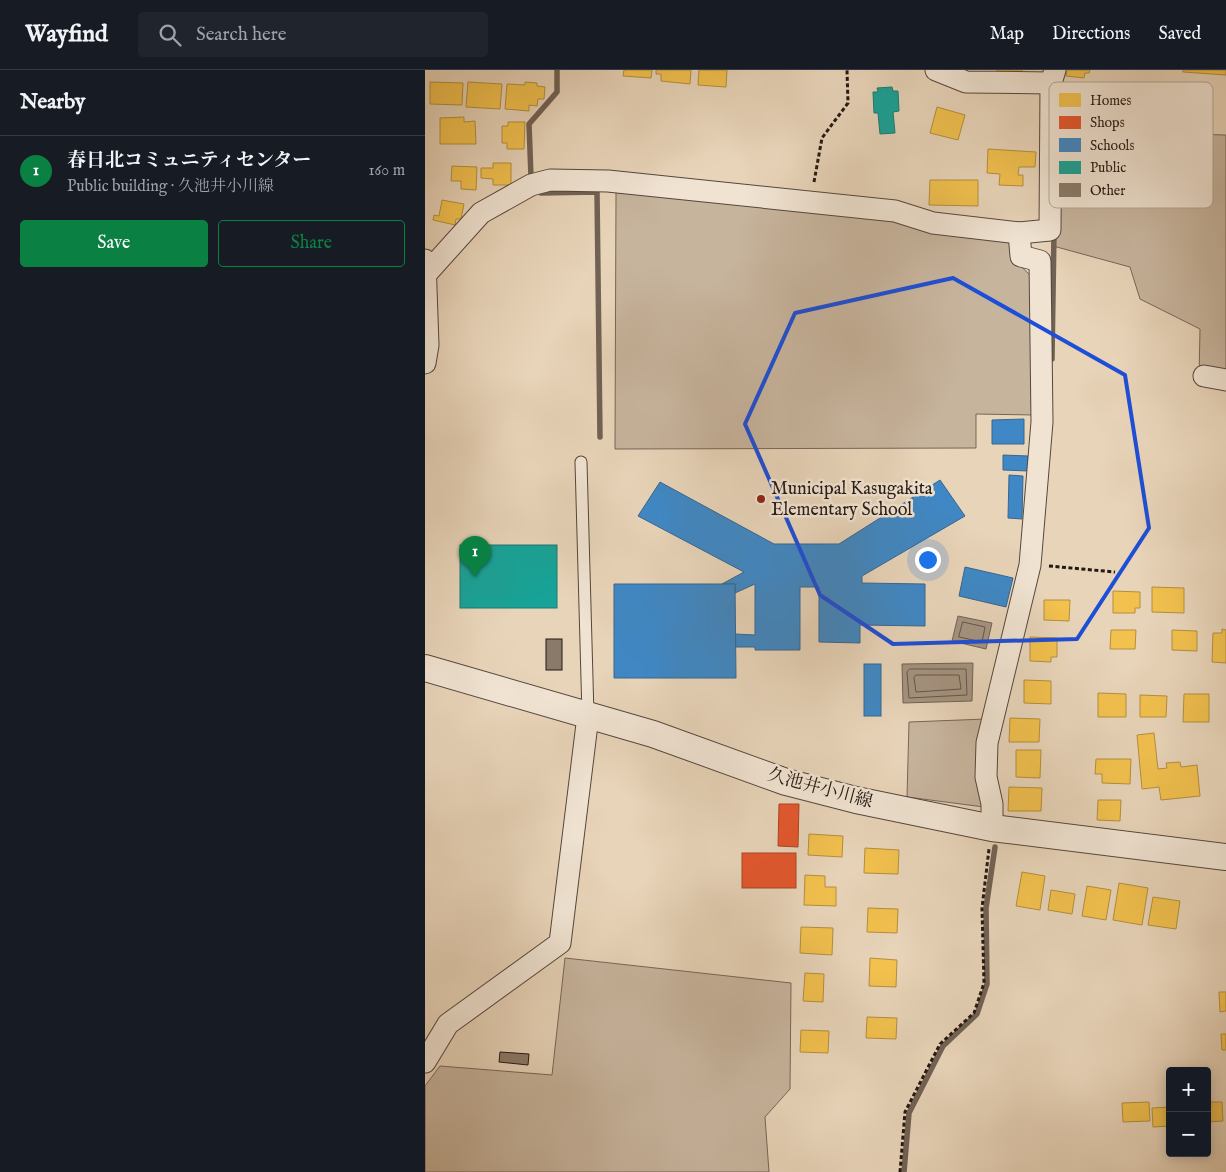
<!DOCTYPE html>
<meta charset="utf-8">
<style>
:root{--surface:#171b24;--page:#20242c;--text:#f1f3f6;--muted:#9ea1a6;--line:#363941;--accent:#0b8043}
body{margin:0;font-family:"IM FELL English","Noto Serif JP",serif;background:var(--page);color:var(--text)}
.controls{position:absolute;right:15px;bottom:15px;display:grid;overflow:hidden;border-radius:5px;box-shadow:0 2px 12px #0003}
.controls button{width:45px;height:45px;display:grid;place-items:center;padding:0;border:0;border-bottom:1px solid var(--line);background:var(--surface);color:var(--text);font:25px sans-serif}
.you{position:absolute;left:502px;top:489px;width:18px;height:18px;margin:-12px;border:4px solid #fff;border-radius:50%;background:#1a73e8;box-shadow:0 0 0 8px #1a73e833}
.badge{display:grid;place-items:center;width:32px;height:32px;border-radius:50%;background:var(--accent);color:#fff;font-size:16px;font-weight:700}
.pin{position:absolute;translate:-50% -41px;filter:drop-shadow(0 1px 2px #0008)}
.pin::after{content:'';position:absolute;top:26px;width:18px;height:15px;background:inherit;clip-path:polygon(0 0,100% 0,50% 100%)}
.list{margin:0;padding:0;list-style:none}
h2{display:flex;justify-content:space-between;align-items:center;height:65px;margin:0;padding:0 20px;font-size:21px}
h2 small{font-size:16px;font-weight:400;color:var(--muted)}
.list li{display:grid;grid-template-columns:32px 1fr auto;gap:15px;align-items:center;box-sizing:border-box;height:70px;padding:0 20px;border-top:1px solid var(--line)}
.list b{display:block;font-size:19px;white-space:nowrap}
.list p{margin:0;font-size:16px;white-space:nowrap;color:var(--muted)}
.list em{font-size:16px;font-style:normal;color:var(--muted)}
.actions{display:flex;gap:10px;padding:15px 20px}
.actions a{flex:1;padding:11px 0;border:1px solid var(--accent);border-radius:5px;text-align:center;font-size:18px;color:var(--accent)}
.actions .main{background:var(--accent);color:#fff}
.icon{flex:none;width:28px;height:28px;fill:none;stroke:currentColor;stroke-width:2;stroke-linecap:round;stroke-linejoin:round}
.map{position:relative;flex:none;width:801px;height:1102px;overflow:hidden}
header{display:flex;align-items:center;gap:30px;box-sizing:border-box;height:70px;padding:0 25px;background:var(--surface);border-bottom:1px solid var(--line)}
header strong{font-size:24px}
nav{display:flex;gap:28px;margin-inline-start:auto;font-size:18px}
.search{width:350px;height:45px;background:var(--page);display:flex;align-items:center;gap:12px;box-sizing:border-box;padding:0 18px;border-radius:5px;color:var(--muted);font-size:19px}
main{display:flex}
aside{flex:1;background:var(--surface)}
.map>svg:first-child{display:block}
</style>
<header>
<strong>Wayfind</strong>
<div class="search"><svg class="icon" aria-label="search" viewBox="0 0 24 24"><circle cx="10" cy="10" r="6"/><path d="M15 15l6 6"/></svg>Search here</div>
<nav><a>Map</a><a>Directions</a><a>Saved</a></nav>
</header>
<main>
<aside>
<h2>Nearby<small></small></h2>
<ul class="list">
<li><span class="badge">1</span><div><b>春日北コミュニティセンター</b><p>Public building · 久池井小川線</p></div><em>160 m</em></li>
</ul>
<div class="actions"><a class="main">Save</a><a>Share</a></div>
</aside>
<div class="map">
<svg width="801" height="1102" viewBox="0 0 801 1102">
<rect width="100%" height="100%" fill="#e8d4b9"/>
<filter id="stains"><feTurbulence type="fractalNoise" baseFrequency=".004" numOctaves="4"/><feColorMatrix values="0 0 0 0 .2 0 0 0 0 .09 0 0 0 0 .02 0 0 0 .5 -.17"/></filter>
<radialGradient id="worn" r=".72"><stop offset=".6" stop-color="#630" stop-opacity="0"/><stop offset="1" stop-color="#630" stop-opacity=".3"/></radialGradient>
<g fill="#c7b49d" stroke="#766658">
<path d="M760,64L801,65V314L774,309L775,259L715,229L705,197L628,176L633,84Z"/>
<path d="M191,122L461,146L585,167L586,187L606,206L610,345L551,344V378L190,379Z"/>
<path d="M561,649L559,737L482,727L484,652Z"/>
<path d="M140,888L366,913L365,1019L340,1047L344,1102H0V1016L15,996L127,1005Z"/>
</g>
<g fill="#a59481" stroke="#716255">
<path d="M533,546L567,553L561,579L527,571Z"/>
<path d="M548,593L547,631L478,633L477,594Z"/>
</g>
<g fill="#f2c14e" stroke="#b48e3c">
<path d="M199,0H227L226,8L198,6Z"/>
<path d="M231,0H266L265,14L236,11V4H231Z"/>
<path d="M274,0H302L301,17L273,15Z"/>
<path d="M572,0H597V5L572,4Z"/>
<path d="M642,0H665L664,3H660L659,8L641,6Z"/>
<path d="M758,0H801V5L758,2Z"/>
<path d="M5,12L38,13L37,35L5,34Z"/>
<path d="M43,12L77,14L75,39L41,37Z"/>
<path d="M100,12L112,13V16L120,17L119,29H113L112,36L104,35V41L80,39L82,14L100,15Z"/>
<path d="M512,37L540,45L533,70L505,63Z"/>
<path d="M39,47V52L50,51L51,74H15V48Z"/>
<path d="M83,52H100L99,79H82V73H77V56H83Z"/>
<path d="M563,79L611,82L610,97H594L593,105H598V116L574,115L575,104L562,103Z"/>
<path d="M68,93H86V115H68V109L56,108V98H68Z"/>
<path d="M27,96L52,97L51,120L36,119V111H26Z"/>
<path d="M505,110H553V136L504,135Z"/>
<path d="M17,130L39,134L36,149H31L30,155L8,150L9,145L14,146Z"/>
<path d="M727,517L759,518V543L727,542Z"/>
<path d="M688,521L715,522V538H710V543H688Z"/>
<path d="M619,530H645L644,551L619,550Z"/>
<path d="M797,559L801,560V593L787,592L788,563H797Z"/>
<path d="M686,560H711L710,579H685Z"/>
<path d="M747,560L772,561V581L747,580Z"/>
<path d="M605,567L632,568V587H626V592L605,591Z"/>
<path d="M599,610L626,611V634L599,633Z"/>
<path d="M673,623L701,624V647H673Z"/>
<path d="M759,624H784V652H758Z"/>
<path d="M715,625L742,626L741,647H715Z"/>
<path d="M585,648L615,649L614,672H584Z"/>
<path d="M729,663L733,699L742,698L741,693L755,692L756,697L772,695L775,726L736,730L734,717L717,719L712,665Z"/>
<path d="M591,680H616L615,708L591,707Z"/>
<path d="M671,689H706L705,714L677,713V704H670Z"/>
<path d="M584,717L617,718L616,741H583Z"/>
<path d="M673,730H696L695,751L672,750Z"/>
<path d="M384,764L418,766L417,787L383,785Z"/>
<path d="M440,778L474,780L473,804L439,803Z"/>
<path d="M597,802L620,806L615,840L591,836Z"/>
<path d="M380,805L400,806V817H411V836L379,835Z"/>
<path d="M694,813L723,818L717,855L688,850Z"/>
<path d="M662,816L686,820L681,850L657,846Z"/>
<path d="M626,820L650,824L647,844L623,840Z"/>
<path d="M728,827L755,831L751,859L723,855Z"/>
<path d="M443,838L473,839L472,863L442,862Z"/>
<path d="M376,857L408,858L407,885L375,883Z"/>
<path d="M445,888L472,890L471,917L444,916Z"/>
<path d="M380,903L399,904L398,932L378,931Z"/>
<path d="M794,922H801V941L795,942Z"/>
<path d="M442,947L472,948L471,969L441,968Z"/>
<path d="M376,960L404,961L403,983L375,982Z"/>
<path d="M796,964H801V980H797Z"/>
<path d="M724,1032L725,1051L698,1052L697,1033Z"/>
<path d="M782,1032H797L798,1051L782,1052Z"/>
<path d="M745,1037V1056L728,1057L727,1038Z"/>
</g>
<g fill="#e4572e" stroke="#aa4426">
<path d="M354,734H374L373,777L353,776Z"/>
<rect x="317" y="783" width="54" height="35"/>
</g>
<g fill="#3f88c5" stroke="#376690">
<path d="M599,349V374H567V350Z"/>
<path d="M578,385L603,386V401L578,400Z"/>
<path d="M584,405L598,406L597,449L583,448Z"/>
<path d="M515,410L540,446L437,506V513L500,514V556L435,555V573L394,572V517H375V580H330V577H310V564L330,565V514L310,523V514H297L319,502L213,446L235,412L349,474H414Z"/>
<path d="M540,497L588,508L581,537L534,526Z"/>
<path d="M189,514H310L311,608H189Z"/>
<rect x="439" y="594" width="17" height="52"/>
</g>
<g fill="#17a398" stroke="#1b7970">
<path d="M467,17L468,21H473L474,41L468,42L470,63L455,64L453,43H449L448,22H453L452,18Z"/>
<rect x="35" y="475" width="97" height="63"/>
</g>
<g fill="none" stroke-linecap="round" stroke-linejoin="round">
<g stroke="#64564a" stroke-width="1">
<path d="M538,552L560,557L557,572L534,567Z"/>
<path d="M485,599H541L542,625L484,628L482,602Z"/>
<path d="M491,605H534L536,619L491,622L489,608Z"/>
</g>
<g stroke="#716255" stroke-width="5.5">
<path d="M106,107L104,54L132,22V0"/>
<path d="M116,123L172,122L175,367"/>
<path d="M627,289L629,163"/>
<path d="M479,1102L484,1043L518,976L552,944L562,914L561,838L570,777"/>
</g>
</g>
<g fill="#8a7a69" stroke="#241813">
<rect x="121" y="569" width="16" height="31"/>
<path d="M75,982L104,984L103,995L74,992Z"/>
</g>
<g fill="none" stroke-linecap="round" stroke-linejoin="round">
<defs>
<path id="service" d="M156,392L163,645"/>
<g id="minor">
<path d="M511,0L541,12L626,13"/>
<path d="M2,203L56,143L106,115L125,110L183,111L470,141L508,153L594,163L625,160L626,13L630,0"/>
<path d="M0,293L3,275L0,190"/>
<path d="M779,306L801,310"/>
<path d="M567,758V734L561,707L562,673L605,495L617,352L615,191L596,186L594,163"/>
<path d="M0,992L23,954L135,873L163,646"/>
</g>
<path id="tertiary" d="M0,598L228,664L361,712L431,730L567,758L801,787"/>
</defs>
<use href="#service" stroke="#55473c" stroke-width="13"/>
<use href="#minor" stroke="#55473c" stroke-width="23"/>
<use href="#tertiary" stroke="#55473c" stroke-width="28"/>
<g stroke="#241813" stroke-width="3" stroke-dasharray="4 2.5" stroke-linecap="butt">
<path d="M389,112L397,68L423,33L422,0"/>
<path d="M624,496L690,502"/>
<path d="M475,1102L480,1042L515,974L549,943L559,913L557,838L564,779"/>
</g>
<use href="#service" stroke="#f0e3d2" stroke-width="11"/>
<use href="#minor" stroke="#f0e3d2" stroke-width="21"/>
<use href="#tertiary" stroke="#f0e3d2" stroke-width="26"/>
</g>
<path fill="none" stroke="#1d4ed8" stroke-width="4" stroke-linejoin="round" d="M528,208L700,305L724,458L652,569L468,574L395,525L320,354L370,243Z"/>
<circle fill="#8f2418" stroke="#f0e3d2" stroke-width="2" cx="336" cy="429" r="5"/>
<g text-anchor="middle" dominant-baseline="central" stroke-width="5" stroke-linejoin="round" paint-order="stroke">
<g font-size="18" fill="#241813" stroke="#f0e3d2" text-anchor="start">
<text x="346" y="419">Municipal Kasugakita<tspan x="346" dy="21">Elementary School</tspan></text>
</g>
<g font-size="18" fill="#241813" stroke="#f0e3d2">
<text transform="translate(395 719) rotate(15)">久池井小川線</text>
</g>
</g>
<rect x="624" y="12" width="164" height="126" rx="8" fill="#f0e3d2" stroke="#b3a699" stroke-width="1"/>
<rect x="634" y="23" width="22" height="14" fill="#f2c14e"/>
<rect x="634" y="46" width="22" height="13" fill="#e4572e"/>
<rect x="634" y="68" width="22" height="14" fill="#3f88c5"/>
<rect x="634" y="91" width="22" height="13" fill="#17a398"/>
<rect x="634" y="113" width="22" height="14" fill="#8a7a69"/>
<g font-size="14" fill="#241813">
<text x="665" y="35">Homes</text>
<text x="665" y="57">Shops</text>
<text x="665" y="80">Schools</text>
<text x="665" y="102">Public</text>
<text x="665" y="125">Other</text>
</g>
<rect width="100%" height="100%" filter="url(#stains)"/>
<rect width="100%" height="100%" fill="url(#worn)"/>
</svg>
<div class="controls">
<button>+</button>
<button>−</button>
</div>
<div class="you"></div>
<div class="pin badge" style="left:50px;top:507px">1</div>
</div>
</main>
